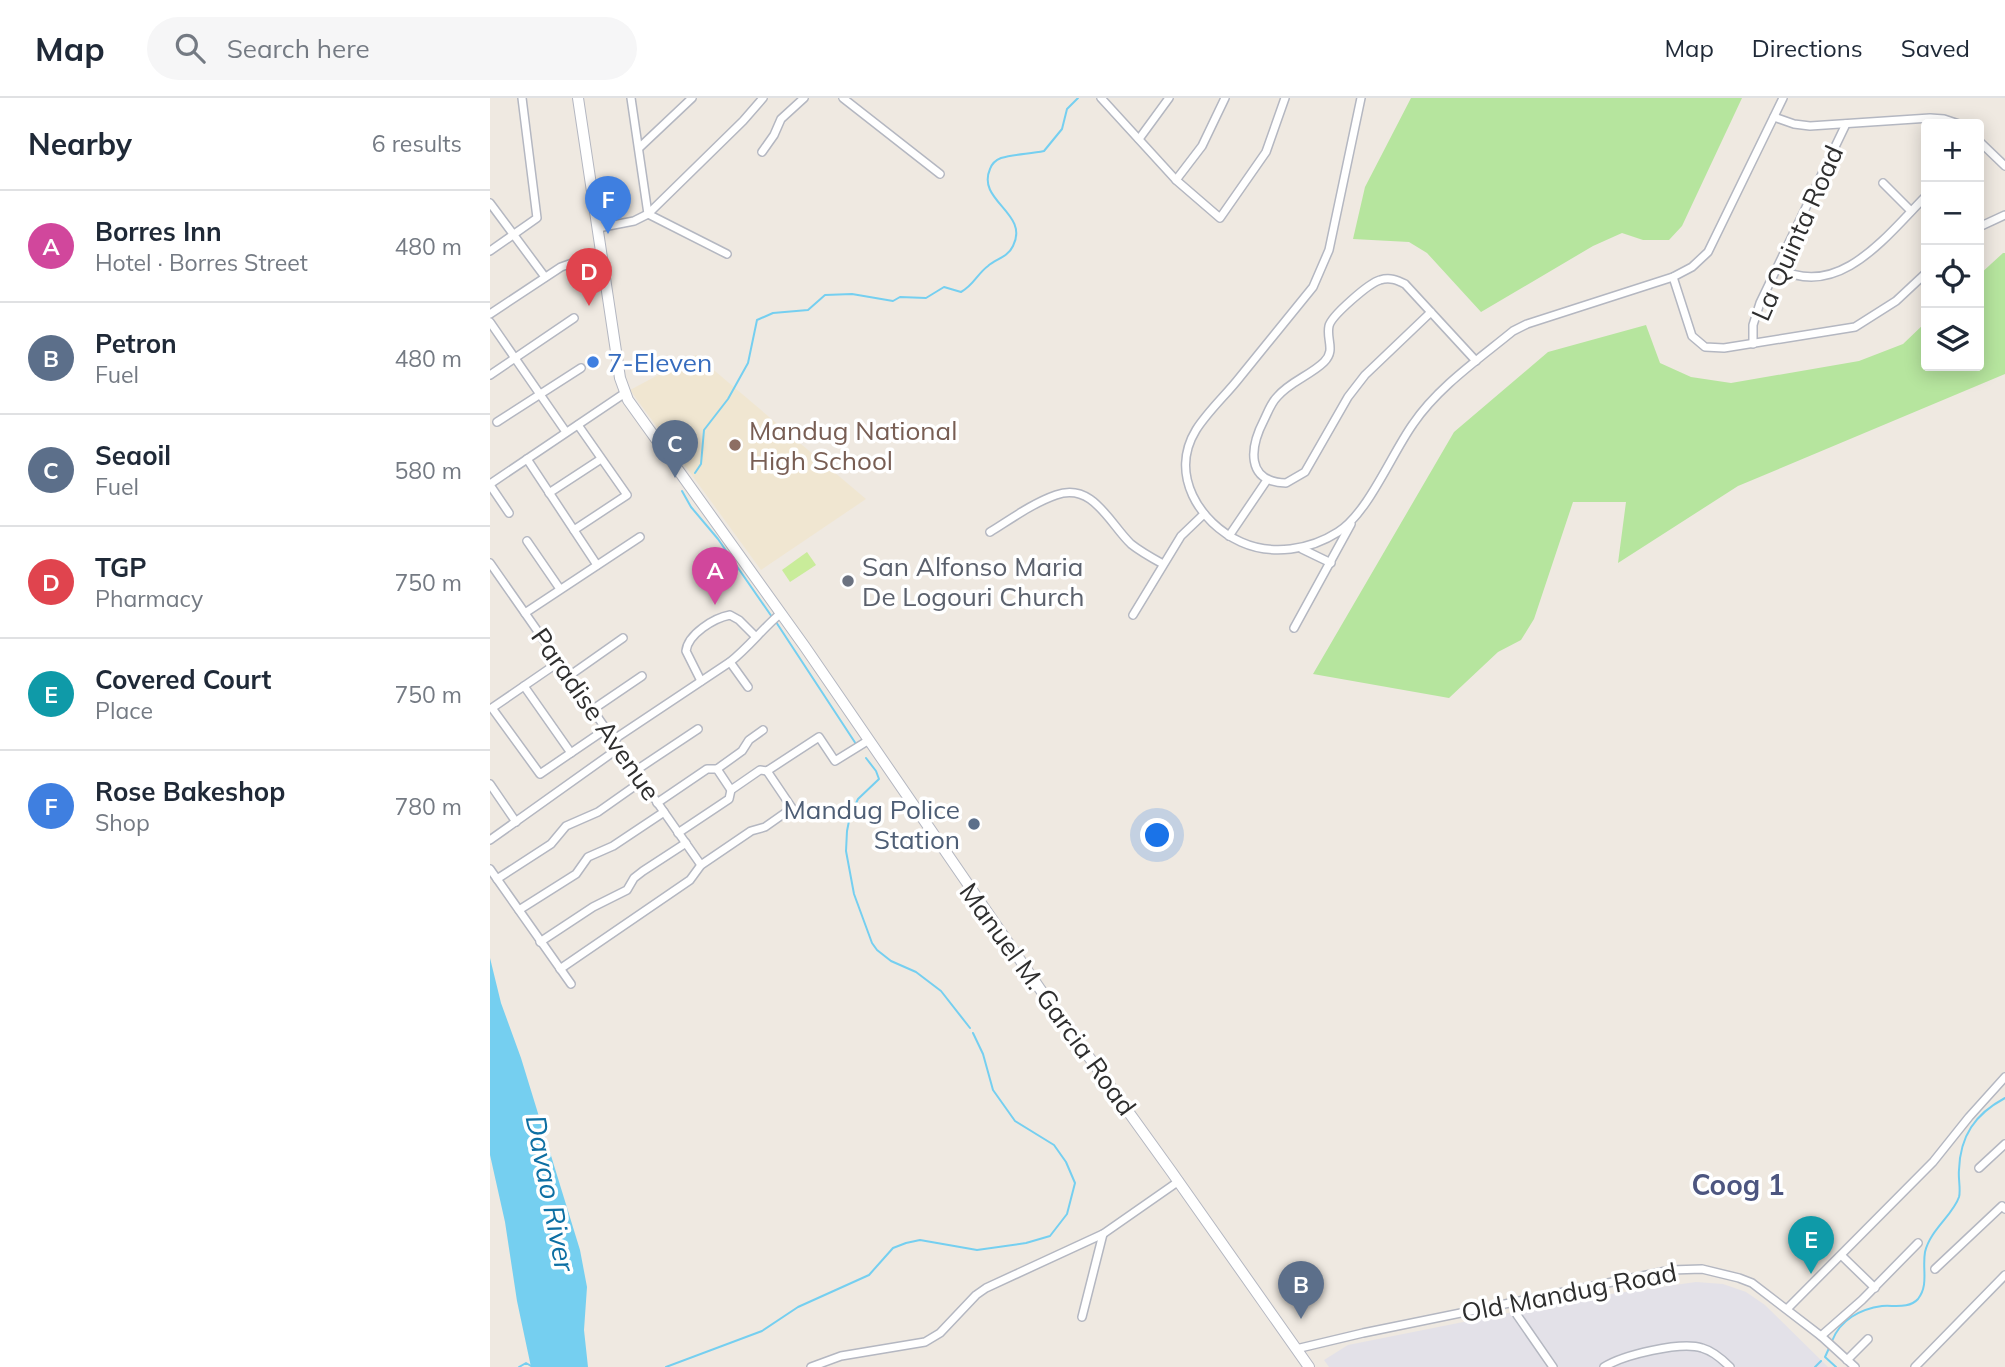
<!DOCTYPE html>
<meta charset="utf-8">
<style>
:root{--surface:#fff;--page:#f6f6f7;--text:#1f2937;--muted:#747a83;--line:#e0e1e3;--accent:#4264fb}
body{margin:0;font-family:Mulish,sans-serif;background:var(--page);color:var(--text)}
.controls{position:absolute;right:21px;top:21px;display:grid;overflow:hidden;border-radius:7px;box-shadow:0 4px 18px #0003}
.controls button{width:63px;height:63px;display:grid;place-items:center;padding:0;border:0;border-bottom:2px solid var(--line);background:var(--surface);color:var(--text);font:35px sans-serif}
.you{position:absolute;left:668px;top:738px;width:24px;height:24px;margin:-18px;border:5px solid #fff;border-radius:50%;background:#1a73e8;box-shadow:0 0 0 10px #1a73e833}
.badge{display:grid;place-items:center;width:46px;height:46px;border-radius:50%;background:var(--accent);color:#fff;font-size:23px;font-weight:700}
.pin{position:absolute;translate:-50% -58px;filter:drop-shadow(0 2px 4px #0008)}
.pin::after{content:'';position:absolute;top:37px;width:24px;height:21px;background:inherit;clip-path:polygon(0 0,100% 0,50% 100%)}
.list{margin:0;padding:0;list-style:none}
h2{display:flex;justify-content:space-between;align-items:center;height:91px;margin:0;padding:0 28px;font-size:30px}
h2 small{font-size:23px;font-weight:400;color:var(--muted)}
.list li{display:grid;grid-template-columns:46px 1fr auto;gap:21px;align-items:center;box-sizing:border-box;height:112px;padding:0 28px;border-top:2px solid var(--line)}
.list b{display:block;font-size:26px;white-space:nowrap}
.list p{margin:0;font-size:23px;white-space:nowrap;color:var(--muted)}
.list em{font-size:23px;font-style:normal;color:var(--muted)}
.icon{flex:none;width:38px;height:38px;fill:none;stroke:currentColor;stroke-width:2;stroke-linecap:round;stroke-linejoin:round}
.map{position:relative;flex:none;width:1515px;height:1269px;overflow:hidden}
header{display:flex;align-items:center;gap:42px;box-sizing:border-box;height:98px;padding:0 35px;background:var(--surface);border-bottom:2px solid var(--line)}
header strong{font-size:33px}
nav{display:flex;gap:38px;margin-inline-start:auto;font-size:24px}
.search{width:490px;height:63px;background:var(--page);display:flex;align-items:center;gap:18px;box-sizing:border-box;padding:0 24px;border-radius:38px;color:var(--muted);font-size:26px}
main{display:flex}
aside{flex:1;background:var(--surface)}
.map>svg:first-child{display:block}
</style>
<header>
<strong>Map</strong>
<div class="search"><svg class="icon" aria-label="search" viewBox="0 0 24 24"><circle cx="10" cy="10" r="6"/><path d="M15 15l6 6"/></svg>Search here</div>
<nav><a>Map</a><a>Directions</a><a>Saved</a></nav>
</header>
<main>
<aside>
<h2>Nearby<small>6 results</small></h2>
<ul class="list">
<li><span class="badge" style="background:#d1479c">A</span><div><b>Borres Inn</b><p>Hotel · Borres Street</p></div><em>480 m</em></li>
<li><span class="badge" style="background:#5c6f8a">B</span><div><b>Petron</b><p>Fuel</p></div><em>480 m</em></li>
<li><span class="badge" style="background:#5c6f8a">C</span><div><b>Seaoil</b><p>Fuel</p></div><em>580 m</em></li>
<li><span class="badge" style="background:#e0444e">D</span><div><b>TGP</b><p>Pharmacy</p></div><em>750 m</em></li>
<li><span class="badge" style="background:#0f9aa8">E</span><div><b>Covered Court</b><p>Place</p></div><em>750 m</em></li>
<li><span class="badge" style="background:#3f7fe0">F</span><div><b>Rose Bakeshop</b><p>Shop</p></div><em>780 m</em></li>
</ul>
</aside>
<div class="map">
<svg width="1515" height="1269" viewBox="0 0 1515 1269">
<rect width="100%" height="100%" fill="#efe9e1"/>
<path fill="#e3e1e8" d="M1206,1184L1233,1186L1256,1194L1275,1207L1338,1269H839L834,1262L858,1247L1099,1199Z"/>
<path fill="#f0e6d1" d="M206,257L376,401L271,472L140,292Z"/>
<g fill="#b6e59e">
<path d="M921,0H1252L1192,128L1179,142H1153L1132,135L1103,148L991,214L937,155L919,144L863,141L875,89Z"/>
<path d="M1513,155H1515V276L1248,388L1128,465L1136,404H1083L1044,521L1031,542L1008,554L959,600L823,576L964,334L1058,254L1156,227L1170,265L1201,279L1241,285L1369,263L1413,246L1436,224V268H1489V177Z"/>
</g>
<path fill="#c9ec9a" d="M317,454L326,467L300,484L292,472Z"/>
<path fill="#75cff0" d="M0,860L11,905L31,960L90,1152L97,1189L94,1232L98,1269H41L27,1203L15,1124L0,1057Z"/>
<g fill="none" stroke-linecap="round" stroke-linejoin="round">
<g stroke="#75cff0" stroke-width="2">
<path d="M205,375L211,366L214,332L238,301L258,265L267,222L283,215L318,212L335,197L362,196L403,203L410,199L436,200L454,189L471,194C484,187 487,176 498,168C506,161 518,159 523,148C540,115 486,103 500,71C502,65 506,62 511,60C525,56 540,56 554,53L572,31L577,11L588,0"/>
<path d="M192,393L201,409L228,441L282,519"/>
<path d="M286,524L366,646"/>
<path d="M376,660L386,673L389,681L368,701L360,718L357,733L356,753L364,796L382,845L387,852L401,863L426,874L451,893L480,930"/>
<path d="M1342,1243C1350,1222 1370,1211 1392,1208C1404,1207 1419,1211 1428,1201C1439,1187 1432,1171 1435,1154C1440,1132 1463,1117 1469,1099C1471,1092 1468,1080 1469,1072C1470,1038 1485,1016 1515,1000"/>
<path d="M1340,1248L1335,1259L1346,1269"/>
<path d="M29,1269L36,1265L43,1269"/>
<path d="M176,1269L272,1233L308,1209L379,1177L403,1150L416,1145L430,1142L487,1152L536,1145L560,1138L577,1116L585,1085L576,1064L564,1047L525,1023L503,992L493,956L483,935"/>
<path d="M1325,1269L1331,1263"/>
</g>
<defs>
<g id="minor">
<path d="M141,0L158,116"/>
<path d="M353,0L450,76"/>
<path d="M611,0L686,82L730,120L776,54L795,0"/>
<path d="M871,0L839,152L823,189C799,219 774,249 750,279C736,297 718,313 706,332C679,376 709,425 751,444C782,458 820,452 848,434C878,415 901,357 923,326C948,289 989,261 1023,233L1037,226L1183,179L1202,169L1218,154L1293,0"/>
<path d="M1284,19L1304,26L1320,28L1440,20L1454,21L1469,26"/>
<path d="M649,41L679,0"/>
<path d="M1489,43L1515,68"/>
<path d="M149,50L202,0"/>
<path d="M272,54L284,37L291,21L314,0"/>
<path d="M686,82L712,48L735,0"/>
<path d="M1393,85L1421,113"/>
<path d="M0,105L55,179"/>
<path d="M158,116L237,156"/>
<path d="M1489,129L1515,117"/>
<path d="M108,130L144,123L158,116L253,23L273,0"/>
<path d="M0,153L47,120L32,0"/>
<path d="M1288,170C1349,203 1397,137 1436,98"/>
<path d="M1183,179L1202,238L1215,249L1234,250L1365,229L1406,203L1436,175"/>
<path d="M941,214L875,277L858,299L815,374L796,385C755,384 760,349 774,322C778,314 781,305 787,299C799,284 821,277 834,264C846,252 836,242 839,228C841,218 879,185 890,182C900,179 907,182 915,186L986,263"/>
<path d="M0,216L71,169L88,163L112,160"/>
<path d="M0,224L76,334"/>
<path d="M1263,246V227L1270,205L1356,26"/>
<path d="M0,277L84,220"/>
<path d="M7,324L91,270"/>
<path d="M37,361L107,467"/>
<path d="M0,386L135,295"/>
<path d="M0,387L19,415"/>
<path d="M59,395L111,361"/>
<path d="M84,432L137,397L88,327"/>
<path d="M500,434C521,421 543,405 566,397C603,384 619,425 641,446C651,454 662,460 673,466"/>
<path d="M739,438L777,382"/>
<path d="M37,443L70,491"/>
<path d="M812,451L841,465"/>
<path d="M0,465L211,767"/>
<path d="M35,515L150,439"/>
<path d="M643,517L691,438L714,416"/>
<path d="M804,530L861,426"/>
<path d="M69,564L2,610L50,676L116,631"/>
<path d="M240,564L258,589"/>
<path d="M79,578L133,540"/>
<path d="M211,583L196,553C198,536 224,520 240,517L249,522L265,538"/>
<path d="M34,588L81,655"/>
<path d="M102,612L152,578"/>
<path d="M123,642L240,564C259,549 273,530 291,515"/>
<path d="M227,671L241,692"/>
<path d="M145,673L208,631"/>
<path d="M0,686L26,724"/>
<path d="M167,705L217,671H227L252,653L259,642L273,632"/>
<path d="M188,735L239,701L241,692L270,672L277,673L329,639L345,663L379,642"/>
<path d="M0,742L129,650"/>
<path d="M0,771L81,886"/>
<path d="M7,781L61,746L76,728L108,714L152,683"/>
<path d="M29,812L86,776L98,759L123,748L174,714"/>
<path d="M50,844L103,809L137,792L144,780L153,773L196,745"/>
<path d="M70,871L200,782L211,767L261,733L275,729L302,710L277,673"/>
<path d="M1489,1070L1515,1046"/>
<path d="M1352,1158L1385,1190"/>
<path d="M1445,1171L1512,1108L1515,1111"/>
<path d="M1297,1211L1443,1064L1479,1019L1515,979"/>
<path d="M1027,1217L1063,1269"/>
<path d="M592,1219L613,1136"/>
<path d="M1331,1238L1372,1202L1428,1145"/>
<path d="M806,1251L873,1235L1181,1172L1212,1171L1249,1180L1262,1185L1331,1238L1365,1269"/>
<path d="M1357,1262L1378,1241"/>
<path d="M321,1269L351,1258L435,1244L450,1235L486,1197L496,1190L613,1136L689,1083"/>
<path d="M1114,1269C1133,1257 1191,1243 1212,1250C1223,1253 1232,1261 1240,1269"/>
<path d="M1425,1269L1515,1177"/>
</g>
<path id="secondary" d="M88,0L130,280L138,302L315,549L550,891L681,1073L819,1269"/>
</defs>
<use href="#minor" stroke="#b4b7c1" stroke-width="10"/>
<use href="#secondary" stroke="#b4b7c1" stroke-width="12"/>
<use href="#minor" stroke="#fff" stroke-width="7"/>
<use href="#secondary" stroke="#fff" stroke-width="10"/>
</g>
<circle fill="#3f7fe0" stroke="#fff" stroke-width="2.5" cx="103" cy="264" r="7"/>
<circle fill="#8d6e63" stroke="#fff" stroke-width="2.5" cx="245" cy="347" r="7"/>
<circle fill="#6b7280" stroke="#fff" stroke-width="2.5" cx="358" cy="483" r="7"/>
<circle fill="#5c6f8a" stroke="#fff" stroke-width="2.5" cx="484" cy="726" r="7"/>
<g text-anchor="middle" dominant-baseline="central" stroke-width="7" stroke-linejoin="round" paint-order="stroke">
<g font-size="26" fill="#2e2e2e" stroke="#fff">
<text transform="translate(1307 135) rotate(-66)">La Quinta Road</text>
<text transform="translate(106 616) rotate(55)">Paradise Avenue</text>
<text transform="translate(558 901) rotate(54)">Manuel M. Garcia Road</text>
<text transform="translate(1079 1194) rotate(-11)">Old Mandug Road</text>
</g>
<g font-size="26" fill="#366cbe" stroke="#fff" text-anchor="start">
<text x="117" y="264">7-Eleven</text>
</g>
<g font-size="26" fill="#785e54" stroke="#fff" text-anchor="start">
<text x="259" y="332">Mandug National<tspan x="259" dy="30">High School</tspan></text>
</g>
<g font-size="26" fill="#5b616d" stroke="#fff" text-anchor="start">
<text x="372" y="468">San Alfonso Maria<tspan x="372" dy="30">De Logouri Church</tspan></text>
</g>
<g font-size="26" fill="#4e5e75" stroke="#fff" text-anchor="end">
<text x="470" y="711">Mandug Police<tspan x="470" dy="30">Station</tspan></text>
</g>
<g font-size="28" font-weight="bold" fill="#4d5680" stroke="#fff">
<text x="1248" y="1086">Coog 1</text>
</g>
<g font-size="28" font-style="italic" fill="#0d6fa3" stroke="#fff">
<text transform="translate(61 1095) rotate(79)">Davao River</text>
</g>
</g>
</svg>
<div class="controls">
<button>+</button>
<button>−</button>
<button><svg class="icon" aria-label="locate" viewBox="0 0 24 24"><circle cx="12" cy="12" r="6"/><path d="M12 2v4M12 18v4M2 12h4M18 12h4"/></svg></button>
<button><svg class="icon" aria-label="layers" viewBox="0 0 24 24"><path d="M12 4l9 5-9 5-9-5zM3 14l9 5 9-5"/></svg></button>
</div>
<div class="you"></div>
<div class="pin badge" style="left:225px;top:507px;background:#d1479c">A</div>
<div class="pin badge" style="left:811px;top:1221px;background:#5c6f8a">B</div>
<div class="pin badge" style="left:185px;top:380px;background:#5c6f8a">C</div>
<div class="pin badge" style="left:99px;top:208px;background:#e0444e">D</div>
<div class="pin badge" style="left:1321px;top:1176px;background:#0f9aa8">E</div>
<div class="pin badge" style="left:118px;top:136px;background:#3f7fe0">F</div>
</div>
</main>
